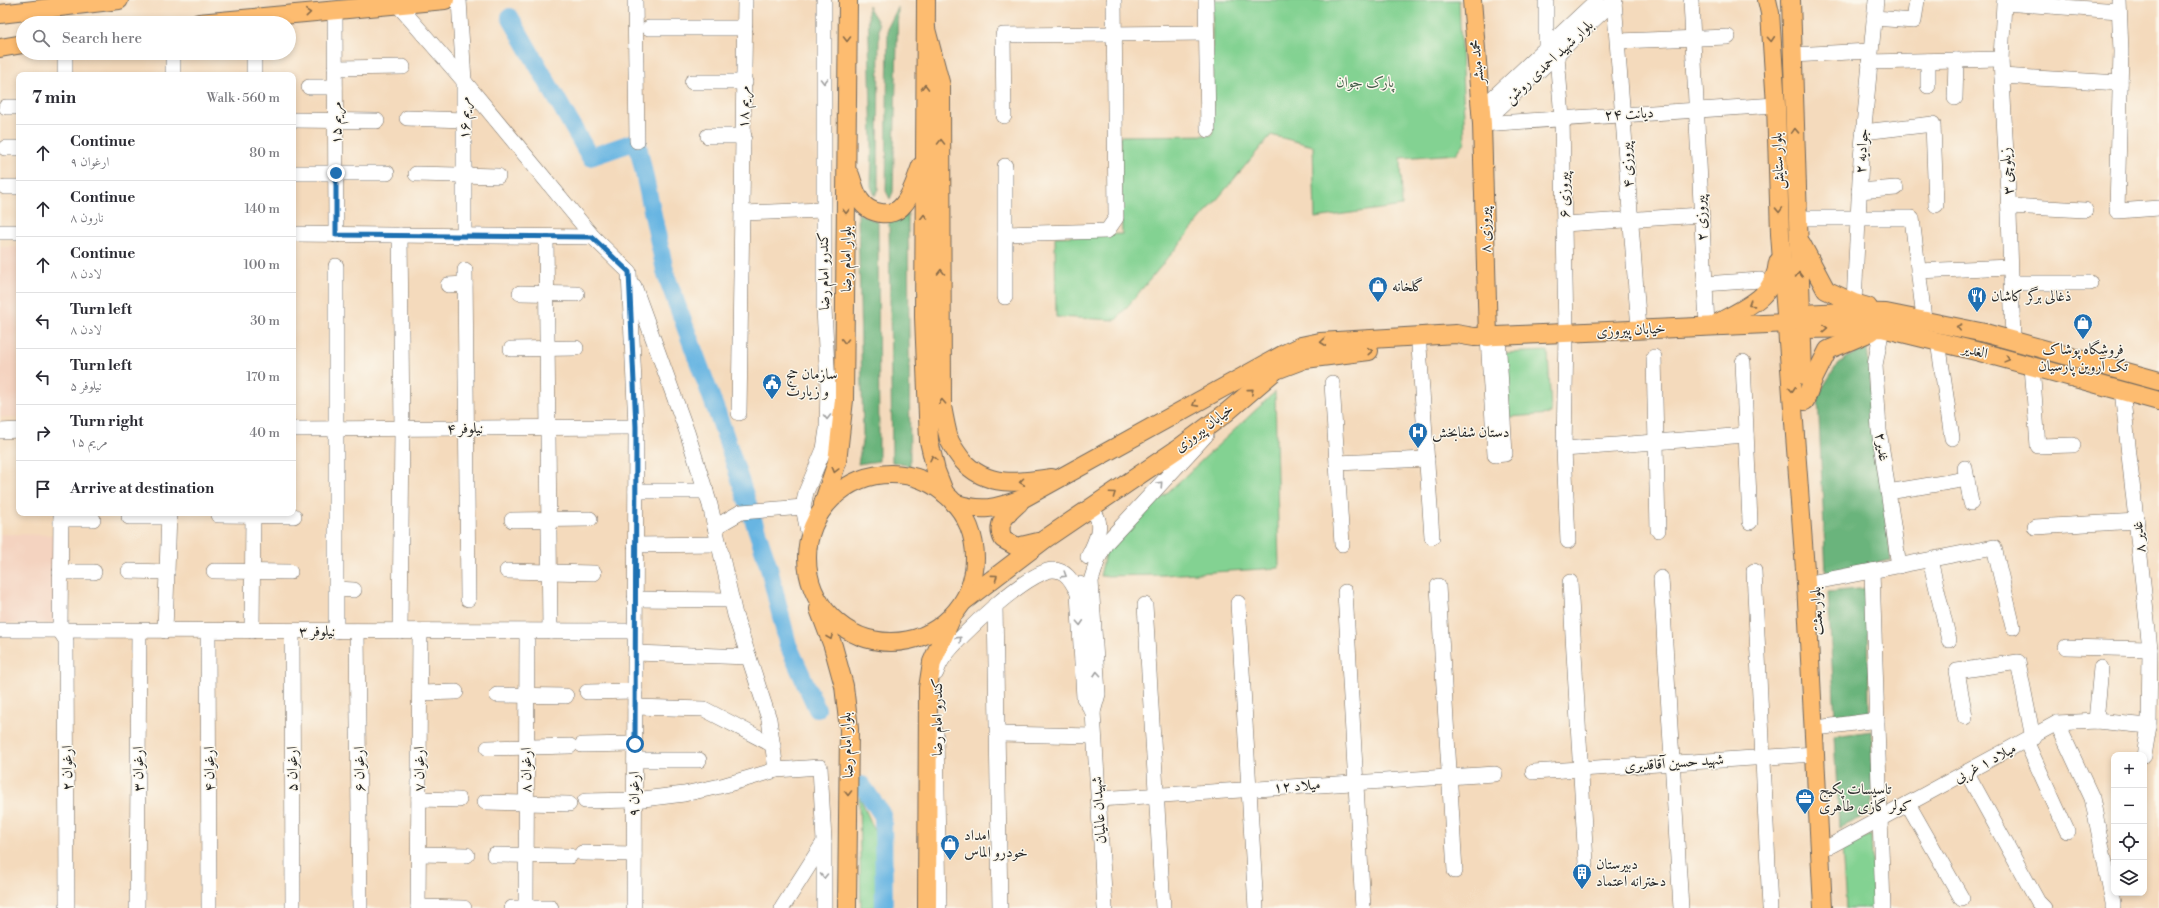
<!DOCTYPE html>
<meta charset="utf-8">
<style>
:root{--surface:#fff;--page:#f7f7f7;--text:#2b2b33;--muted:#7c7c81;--line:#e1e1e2}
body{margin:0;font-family:"Libre Bodoni",Amiri,serif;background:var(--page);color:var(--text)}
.controls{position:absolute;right:12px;bottom:12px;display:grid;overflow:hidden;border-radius:8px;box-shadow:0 2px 6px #0003}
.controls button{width:36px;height:36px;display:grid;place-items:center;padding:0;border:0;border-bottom:1px solid var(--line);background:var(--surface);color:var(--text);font:20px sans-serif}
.stop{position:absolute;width:12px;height:12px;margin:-9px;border:3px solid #1f6fb2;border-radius:50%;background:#fff}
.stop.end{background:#1f6fb2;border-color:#fff;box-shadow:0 1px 4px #0008}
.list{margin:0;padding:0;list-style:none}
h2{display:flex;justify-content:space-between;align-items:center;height:52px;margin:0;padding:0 16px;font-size:17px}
h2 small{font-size:13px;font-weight:400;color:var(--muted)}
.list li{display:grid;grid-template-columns:26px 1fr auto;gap:12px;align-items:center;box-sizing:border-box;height:56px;padding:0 16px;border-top:1px solid var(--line)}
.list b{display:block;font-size:15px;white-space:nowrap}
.list p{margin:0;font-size:13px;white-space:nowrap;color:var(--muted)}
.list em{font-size:13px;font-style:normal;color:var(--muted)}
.icon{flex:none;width:22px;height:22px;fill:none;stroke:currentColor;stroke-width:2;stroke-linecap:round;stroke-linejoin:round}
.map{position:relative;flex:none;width:2159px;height:908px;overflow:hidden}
.search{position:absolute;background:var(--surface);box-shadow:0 2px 6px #0003;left:16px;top:16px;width:280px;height:44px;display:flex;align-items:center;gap:10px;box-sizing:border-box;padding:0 14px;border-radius:22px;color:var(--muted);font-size:15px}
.panel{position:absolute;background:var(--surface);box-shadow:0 2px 6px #0003;left:16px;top:72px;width:280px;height:444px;border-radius:8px}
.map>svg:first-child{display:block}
</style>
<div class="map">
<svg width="2159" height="908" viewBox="0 0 2159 908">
<rect width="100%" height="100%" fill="#fbf7ec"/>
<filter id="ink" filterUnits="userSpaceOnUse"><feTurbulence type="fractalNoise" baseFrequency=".025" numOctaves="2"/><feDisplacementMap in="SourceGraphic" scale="8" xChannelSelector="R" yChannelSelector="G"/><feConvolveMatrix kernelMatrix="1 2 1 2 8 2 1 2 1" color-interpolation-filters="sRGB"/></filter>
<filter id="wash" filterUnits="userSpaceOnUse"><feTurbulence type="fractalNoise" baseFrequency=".012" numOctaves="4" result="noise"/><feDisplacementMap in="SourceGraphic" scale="16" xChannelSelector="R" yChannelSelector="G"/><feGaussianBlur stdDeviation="0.9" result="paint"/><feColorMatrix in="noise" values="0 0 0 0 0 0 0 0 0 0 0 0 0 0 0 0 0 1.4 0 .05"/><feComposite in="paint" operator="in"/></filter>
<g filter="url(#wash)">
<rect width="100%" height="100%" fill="#f4dabc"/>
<g fill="#f4d3c0">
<path d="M0,247H19L17,332L19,417H0Z"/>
<path d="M0,534L55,535V624L0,623Z"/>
</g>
<g fill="#83d292" stroke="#577e5e">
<path d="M1212,0H1459L1465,142L1456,154L1401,158L1402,206L1315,218L1313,146L1271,135L1116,320L1056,317L1055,237L1122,234L1120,136L1213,135Z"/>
<path d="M1548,351L1551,414L1509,417L1505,353Z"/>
<path d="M1275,392L1279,568L1164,575L1100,576L1106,550Z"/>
<path d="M859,795L879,841L878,908H861Z"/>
<path d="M1871,835L1874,908H1846L1842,847Z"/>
</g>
<g fill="#6ab47c" stroke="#4a7054">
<path d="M868,6L879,24L878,189L875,196L871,186L872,145Z"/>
<path d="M898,7L893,192L890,199L886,191L888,27Z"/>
<path d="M858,213L878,222L879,461L858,464L863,436Z"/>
<path d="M908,214L910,466L892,462L889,222Z"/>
<path d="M1867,348L1891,560L1826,574L1818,395L1835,368L1846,358Z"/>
<path d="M1868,588L1869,712L1835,718L1828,592Z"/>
<path d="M1872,731V812L1839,828L1834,736Z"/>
</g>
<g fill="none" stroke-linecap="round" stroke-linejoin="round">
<g stroke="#68b5e2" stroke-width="18">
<path d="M510,17L590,157L637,141L666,275L723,429L768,564L788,645L817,709"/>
<path d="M862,785L883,816L884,908"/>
</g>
</g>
</g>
<g filter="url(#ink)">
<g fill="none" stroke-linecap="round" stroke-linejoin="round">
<defs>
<g id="minor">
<path d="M459,0L464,81V236"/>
<path d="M635,0L637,141"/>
<path d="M1206,0L1208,130"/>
<path d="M1546,0V48"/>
<path d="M1691,0L1707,325"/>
<path d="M2119,0L2121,52L2117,211L2159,208"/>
<path d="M1614,1L1639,329"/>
<path d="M398,5L464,81L593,237L629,272L636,427L634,908"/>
<path d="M335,11L336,235"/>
<path d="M1874,18L1914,21L1917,0"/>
<path d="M649,28H745"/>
<path d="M1618,41L1728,37"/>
<path d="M65,53V75"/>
<path d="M254,53V75"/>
<path d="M1792,55L1870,51"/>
<path d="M1557,56L1562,118L1566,333L1564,449L1568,541"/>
<path d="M1869,62L2001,59"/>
<path d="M335,68L403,67"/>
<path d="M173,75V53"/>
<path d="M2002,76L2120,83"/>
<path d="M692,82H745"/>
<path d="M1928,86V61"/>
<path d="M309,87H335"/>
<path d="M1955,98L1956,60"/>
<path d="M6,107H19"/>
<path d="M1481,109L1597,0"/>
<path d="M1004,116L1003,35L1206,33"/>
<path d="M407,118L464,120"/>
<path d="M293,120L377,121"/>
<path d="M1482,124L1776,105"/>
<path d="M1482,124L1615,0"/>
<path d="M1863,132L1933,124L1936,205"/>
<path d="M708,136H744"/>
<path d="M5,148H19"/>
<path d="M1005,166V297"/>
<path d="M293,173H387"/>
<path d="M416,174L498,176"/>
<path d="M5,187H19"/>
<path d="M1859,191L1896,188"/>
<path d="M2009,206L2085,210"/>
<path d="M743,213L823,210"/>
<path d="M1799,218H1912L1924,319"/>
<path d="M1564,224L1701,215"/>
<path d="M0,232H19"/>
<path d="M293,234L593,237"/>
<path d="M1005,234L1107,231L1116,218L1114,0"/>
<path d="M546,237L550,631"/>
<path d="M465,270L468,599"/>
<path d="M1918,271L2010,267"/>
<path d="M2011,283H2090"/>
<path d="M1704,284L1760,280"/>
<path d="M448,285L465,284"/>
<path d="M634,286L687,432L710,505L735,615L769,719L776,770"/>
<path d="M520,293L577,294"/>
<path d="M1854,303L1861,158L1876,0"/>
<path d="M1882,328L1875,365L1879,430L1899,566"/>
<path d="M1488,337L1495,455L1505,454L1498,336"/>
<path d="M2013,340L2009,213L2001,59L2004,3L2119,11"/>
<path d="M1938,341L1952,438"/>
<path d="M1419,347L1432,537"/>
<path d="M511,349L576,348"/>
<path d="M1654,357L1658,530"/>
<path d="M1743,362L1750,522"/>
<path d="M2032,366L2038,446L2073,445"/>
<path d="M1332,383L1342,544"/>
<path d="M2122,390L2150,649L2149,726L2144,756"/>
<path d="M739,413L745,0"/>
<path d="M293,429L636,427"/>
<path d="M0,431L19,430"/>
<path d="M1564,449L1746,435"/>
<path d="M1337,463L1427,459"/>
<path d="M1965,468L1971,503"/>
<path d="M636,491H706"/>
<path d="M1888,492L1967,479"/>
<path d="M1086,512L1094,513C1105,524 1094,545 1088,557"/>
<path d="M61,513L60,631L66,640L67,908"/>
<path d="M218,515L294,516"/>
<path d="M129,517H168"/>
<path d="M61,519H93"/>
<path d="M512,520L590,519"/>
<path d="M715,527L741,512L803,507"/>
<path d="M2035,527L2137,521"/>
<path d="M809,537L803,507L806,492L824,449L827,429L828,387L824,308V0"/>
<path d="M635,545L719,544"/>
<path d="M1930,560L1949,640"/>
<path d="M129,571L167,572"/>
<path d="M214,571L290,572"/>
<path d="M507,571L594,573"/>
<path d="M1754,571L1770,908"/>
<path d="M1872,571L1883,908"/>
<path d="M60,572H94"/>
<path d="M1661,578L1681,908"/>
<path d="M1570,582L1586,863"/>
<path d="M1815,582L1994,547L2013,627"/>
<path d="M1080,584L1078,593L1084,698L1093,712"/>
<path d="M1438,586L1455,871"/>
<path d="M337,589L354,590"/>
<path d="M1345,592L1363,908"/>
<path d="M635,599L732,600"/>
<path d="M1238,603L1256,908"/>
<path d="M995,605L1000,908"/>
<path d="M1145,605L1163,908"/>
<path d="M0,630L635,631"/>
<path d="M165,631L169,513"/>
<path d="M208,631L209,908"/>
<path d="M252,631L253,513"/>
<path d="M292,631L293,908"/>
<path d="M336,631V266"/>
<path d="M357,631L360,908"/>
<path d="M400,631L402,429L400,235"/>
<path d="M2066,647L2150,649"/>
<path d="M635,653L749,657"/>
<path d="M936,673C938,667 940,662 944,657C958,637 1029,570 1053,570C1067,570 1072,582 1078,593"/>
<path d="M587,692L635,691"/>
<path d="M420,693L456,692"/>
<path d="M497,695L566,696"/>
<path d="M635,707L704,709L773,745"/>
<path d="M1965,717L1957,671L2018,662L2033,738"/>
<path d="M2096,721L2101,668"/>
<path d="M2057,723L2092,798L2113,903V908"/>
<path d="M1824,727L1877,720"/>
<path d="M936,733L939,908"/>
<path d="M998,734L1094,736"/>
<path d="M2026,741L2067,831"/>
<path d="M582,745L635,744"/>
<path d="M488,748L570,746"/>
<path d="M635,760H699"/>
<path d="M1533,772L1815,754"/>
<path d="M1967,773L2038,902L2044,908"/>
<path d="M419,799L459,800"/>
<path d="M1099,799L1495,774"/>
<path d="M585,801L635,800L684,794L725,785L776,770L820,767L824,841V908"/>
<path d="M485,802L569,804"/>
<path d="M1908,804L1962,899"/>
<path d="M1830,846L2057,723L2096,721L2149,726"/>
<path d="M582,853L634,854"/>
<path d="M419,854L467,855"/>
<path d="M494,855L570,856"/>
<path d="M418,907L464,908"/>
<path d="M137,908L139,631"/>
<path d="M418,908L420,631"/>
<path d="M512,908H551"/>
<path d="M526,908L527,631"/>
<path d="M782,908L824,842"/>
<path d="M1105,908L1093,712L1098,694L1091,581L1098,559L1106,543L1206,435"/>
</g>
<g id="major">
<path d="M926,0L924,317L929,441L936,471L945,494"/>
<path d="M1472,0L1482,124L1488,337"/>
<path d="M1767,0L1770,13L1776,105L1780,234L1806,583L1823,908"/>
<path d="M1791,0L1803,375"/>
<path d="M0,14L119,0"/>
<path d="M199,23L445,0"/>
<path d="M926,29L941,86L942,406C944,417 946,428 949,439C952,447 957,453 962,460C986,488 1020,483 1052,478"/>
<path d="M0,48L23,44"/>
<path d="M850,175C853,183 855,193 860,200C869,214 892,219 903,205C912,195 916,179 921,166"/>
<path d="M1801,243L1826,290L1854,303L1868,307"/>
<path d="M1716,324C1744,308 1775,298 1778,262"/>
<path d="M1790,324L1801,329L1882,328L1980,352L2159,401"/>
<path d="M1805,401L1812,382L1828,350L1871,332"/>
<circle cx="891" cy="558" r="84"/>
<path d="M954,503C981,512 995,509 1022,499L1284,354L1301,346L1320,342L1456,334L1474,337L1788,323L1801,314L1845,312L1886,313L1985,333L2159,381"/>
<path d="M1019,503C1007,514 995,523 1003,539L1017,547L1038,542"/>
<path d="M823,504L837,462L844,400L848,0"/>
<path d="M964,601L1045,539L1179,448L1227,412L1276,370L1305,359L1369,351"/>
<path d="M819,609L833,646L844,686L849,729L847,908"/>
<path d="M927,908L928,688L932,662L951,619"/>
</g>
</defs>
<use href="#minor" stroke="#71685e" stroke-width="16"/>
<use href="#major" stroke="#71685e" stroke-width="20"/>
<use href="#minor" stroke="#fff" stroke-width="15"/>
<use href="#major" stroke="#fdbc70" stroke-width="18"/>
</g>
<defs><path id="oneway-chevron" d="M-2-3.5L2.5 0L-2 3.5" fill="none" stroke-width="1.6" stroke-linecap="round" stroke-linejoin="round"/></defs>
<g stroke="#8a6c4a">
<use href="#oneway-chevron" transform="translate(308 13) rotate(-5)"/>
<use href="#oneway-chevron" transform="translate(847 39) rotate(90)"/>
<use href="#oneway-chevron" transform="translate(1771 39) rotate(86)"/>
<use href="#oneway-chevron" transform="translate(925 87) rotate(-89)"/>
<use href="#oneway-chevron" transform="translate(1795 131) rotate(-92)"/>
<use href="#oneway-chevron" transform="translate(941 142) rotate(-90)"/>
<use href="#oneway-chevron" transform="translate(1779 210) rotate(88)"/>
<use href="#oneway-chevron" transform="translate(846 211) rotate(90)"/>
<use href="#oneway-chevron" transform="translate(924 217) rotate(-90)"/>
<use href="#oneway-chevron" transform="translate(941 272) rotate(-90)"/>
<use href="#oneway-chevron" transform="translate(1799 275) rotate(-90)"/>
<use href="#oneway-chevron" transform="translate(1751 304) rotate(147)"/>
<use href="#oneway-chevron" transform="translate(1959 327) rotate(-167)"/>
<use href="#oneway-chevron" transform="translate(1825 328) rotate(-2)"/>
<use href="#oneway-chevron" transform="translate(845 341) rotate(91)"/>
<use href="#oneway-chevron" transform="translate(1323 342) rotate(174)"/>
<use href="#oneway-chevron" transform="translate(1370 351) rotate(-4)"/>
<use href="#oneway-chevron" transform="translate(2007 359) rotate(15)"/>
<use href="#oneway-chevron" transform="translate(1792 389) rotate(86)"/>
<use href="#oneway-chevron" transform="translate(1251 391) rotate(-41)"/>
<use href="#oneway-chevron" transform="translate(942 402) rotate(-93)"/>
<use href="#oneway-chevron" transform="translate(1195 404) rotate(151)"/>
<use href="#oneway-chevron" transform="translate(933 458) rotate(-103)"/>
<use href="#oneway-chevron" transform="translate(835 470) rotate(105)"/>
<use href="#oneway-chevron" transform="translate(1022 482) rotate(173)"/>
<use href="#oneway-chevron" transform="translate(1113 494) rotate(-35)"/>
<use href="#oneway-chevron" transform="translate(995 577) rotate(-37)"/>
<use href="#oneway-chevron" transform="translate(830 637) rotate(68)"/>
<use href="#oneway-chevron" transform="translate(848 793) rotate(90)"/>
</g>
<g stroke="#a0a0a0">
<use href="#oneway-chevron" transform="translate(824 81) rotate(90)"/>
<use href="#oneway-chevron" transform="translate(827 417) rotate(90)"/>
<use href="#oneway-chevron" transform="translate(1160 484) rotate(-47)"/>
<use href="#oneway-chevron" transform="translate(1064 575) rotate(32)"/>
<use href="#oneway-chevron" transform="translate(1080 623) rotate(87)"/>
<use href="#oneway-chevron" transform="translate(959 639) rotate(-44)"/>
<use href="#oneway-chevron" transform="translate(1097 674) rotate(-94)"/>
<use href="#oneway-chevron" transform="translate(824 876) rotate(91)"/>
</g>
</g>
<g fill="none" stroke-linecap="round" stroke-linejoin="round" filter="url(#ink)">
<path stroke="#1f6fb2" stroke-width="5" d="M336,173V235L592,237L629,272L636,427L635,744"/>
</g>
<defs>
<symbol id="shop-pin" viewBox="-11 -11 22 30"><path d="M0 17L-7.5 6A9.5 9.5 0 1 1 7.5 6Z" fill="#1f6fb2" stroke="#fbf7ec"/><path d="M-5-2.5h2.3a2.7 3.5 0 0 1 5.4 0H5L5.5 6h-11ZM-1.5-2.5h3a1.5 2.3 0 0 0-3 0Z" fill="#fff"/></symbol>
<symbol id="restaurant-pin" viewBox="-11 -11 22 30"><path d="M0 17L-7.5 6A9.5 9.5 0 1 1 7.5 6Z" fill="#1f6fb2" stroke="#fbf7ec"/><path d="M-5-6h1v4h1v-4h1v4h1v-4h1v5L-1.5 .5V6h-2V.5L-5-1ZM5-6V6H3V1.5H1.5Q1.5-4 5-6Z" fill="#fff"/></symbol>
<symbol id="civic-pin" viewBox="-11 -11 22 30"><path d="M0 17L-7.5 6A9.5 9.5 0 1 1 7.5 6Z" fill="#1f6fb2" stroke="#fbf7ec"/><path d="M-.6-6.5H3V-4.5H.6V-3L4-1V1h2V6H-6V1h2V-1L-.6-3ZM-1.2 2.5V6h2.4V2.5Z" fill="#fff"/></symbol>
<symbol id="hospital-pin" viewBox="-11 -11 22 30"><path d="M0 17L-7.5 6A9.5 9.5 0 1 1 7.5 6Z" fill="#1f6fb2" stroke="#fbf7ec"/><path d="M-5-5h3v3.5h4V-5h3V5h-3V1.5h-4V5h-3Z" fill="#fff"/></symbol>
<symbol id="office-pin" viewBox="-11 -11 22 30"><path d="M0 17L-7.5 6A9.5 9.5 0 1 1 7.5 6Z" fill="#1f6fb2" stroke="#fbf7ec"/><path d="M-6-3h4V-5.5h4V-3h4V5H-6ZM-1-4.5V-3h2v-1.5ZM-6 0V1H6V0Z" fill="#fff"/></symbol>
<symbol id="building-pin" viewBox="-11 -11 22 30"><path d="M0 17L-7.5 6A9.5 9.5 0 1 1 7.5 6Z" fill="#1f6fb2" stroke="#fbf7ec"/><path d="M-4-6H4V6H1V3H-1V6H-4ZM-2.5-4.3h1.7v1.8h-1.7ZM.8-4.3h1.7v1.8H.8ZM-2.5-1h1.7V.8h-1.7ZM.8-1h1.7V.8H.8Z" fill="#fff"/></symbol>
</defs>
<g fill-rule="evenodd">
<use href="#shop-pin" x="1367" y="275" width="22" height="30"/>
<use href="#restaurant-pin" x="1966" y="285" width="22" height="30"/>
<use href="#shop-pin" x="2072" y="312" width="22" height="30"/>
<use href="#civic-pin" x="761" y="372" width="22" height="30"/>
<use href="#hospital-pin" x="1407" y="421" width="22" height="30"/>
<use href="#office-pin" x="1794" y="787" width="22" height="30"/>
<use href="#shop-pin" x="939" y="833" width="22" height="30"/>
<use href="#building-pin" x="1571" y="862" width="22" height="30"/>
</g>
<g text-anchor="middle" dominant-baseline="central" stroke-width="3" stroke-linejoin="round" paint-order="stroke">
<g font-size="15" fill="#2b2b2b" stroke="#fbf7ec">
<text transform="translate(1477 62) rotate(-95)">محمد مبشر</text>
<text transform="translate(1549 62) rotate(-43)">بلوار شهید احمدی روشن</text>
<text transform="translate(744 107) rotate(-89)">مریم ۱۸</text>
<text transform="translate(1629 114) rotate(-3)">دیانت ۲۴</text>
<text transform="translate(464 118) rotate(-90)">مریم ۱۶</text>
<text transform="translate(336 123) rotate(-90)">مریم ۱۵</text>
<text transform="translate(1862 151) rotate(-86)">جوادیه ۲</text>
<text transform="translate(1778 161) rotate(-92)">بلوار ستایش</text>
<text transform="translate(1627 165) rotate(-94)">پیروزی ۴</text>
<text transform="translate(2007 171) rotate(-94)">زیلوچی ۳</text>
<text transform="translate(1564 195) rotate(-91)">پیروزی ۶</text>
<text transform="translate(1701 218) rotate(-93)">پیروزی ۲</text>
<text transform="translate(1485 230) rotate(-92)">پیروزی ۸</text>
<text transform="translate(846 259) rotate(-90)">بلوار امام رضا</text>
<text transform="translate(824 271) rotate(-91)">کندرو امام رضا</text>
<text transform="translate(1631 330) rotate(-3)">خیابان پیروزی</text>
<text transform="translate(1975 351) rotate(14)">الغدیر</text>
<text x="465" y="428">نیلوفر ۴</text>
<text transform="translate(1204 428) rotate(-37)">خیابان پیروزی</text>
<text transform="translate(1882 447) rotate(82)">غدیر۲</text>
<text transform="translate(2139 537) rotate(-96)">غدیر ۸</text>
<text transform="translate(1817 611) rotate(-93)">بلوار بعثت</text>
<text x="317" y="631">نیلوفر ۳</text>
<text transform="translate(937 717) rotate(-90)">کندرو امام رضا</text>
<text transform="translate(847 745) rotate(-92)">بلوار امام رضا</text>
<text transform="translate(1674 763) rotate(-4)">شهید حسین آقاقدیری</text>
<text transform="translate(1985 763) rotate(-28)">میلاد ۱ غربی</text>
<text transform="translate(67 768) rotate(-90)">ارغوان ۲</text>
<text transform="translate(138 769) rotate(-90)">ارغوان ۳</text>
<text transform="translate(209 769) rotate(-90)">ارغوان ۴</text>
<text transform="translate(292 769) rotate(-90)">ارغوان ۵</text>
<text transform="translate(359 769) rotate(-90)">ارغوان ۶</text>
<text transform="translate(419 769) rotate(-90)">ارغوان ۷</text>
<text transform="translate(526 770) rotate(-90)">ارغوان ۸</text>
<text transform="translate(1297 786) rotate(-4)">میلاد ۱۲</text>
<text transform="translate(634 794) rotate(-90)">ارغوان ۹</text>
<text transform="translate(1099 810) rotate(-94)">شهیدان عالمیان</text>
</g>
<g font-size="15" fill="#455d4a" stroke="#fbf7ec">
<text x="1365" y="82">پارک جوان</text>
</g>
<g font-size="15" fill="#2b2b2b" stroke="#fbf7ec" text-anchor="start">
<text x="1392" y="286">گلخانه</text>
<text x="1991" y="296">ذغالی برگر کاشان</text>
<text x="2083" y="349" text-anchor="middle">فروشگاه پوشاک<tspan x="2083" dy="17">تک آروین پارسیان</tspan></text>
<text x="786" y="374">سازمان حج<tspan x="786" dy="17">و زیارت</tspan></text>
<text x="1432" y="432">دستان شفابخش</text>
<text x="1819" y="789">تاسیسات پکیج<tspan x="1819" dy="17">کولر گازی طاهری</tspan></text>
<text x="964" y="835">امداد<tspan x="964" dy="17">خودرو الماس</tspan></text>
<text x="1596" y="864">دبیرستان<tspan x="1596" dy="17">دخترانه اعتماد</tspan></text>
</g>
</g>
</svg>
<div class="controls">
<button>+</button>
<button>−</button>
<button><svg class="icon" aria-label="locate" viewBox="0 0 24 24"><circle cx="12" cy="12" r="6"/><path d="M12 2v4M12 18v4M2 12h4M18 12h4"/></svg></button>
<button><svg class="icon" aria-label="layers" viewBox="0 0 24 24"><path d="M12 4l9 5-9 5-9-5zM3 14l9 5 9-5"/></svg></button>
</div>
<div class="stop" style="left:635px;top:744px"></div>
<div class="stop end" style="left:336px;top:173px"></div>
<div class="search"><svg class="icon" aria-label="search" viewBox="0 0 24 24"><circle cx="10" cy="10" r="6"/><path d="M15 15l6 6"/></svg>Search here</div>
<section class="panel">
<h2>7 min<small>Walk · 560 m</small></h2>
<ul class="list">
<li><svg class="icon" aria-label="ahead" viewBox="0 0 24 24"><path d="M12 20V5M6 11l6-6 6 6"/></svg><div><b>Continue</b><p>ارغوان ۹</p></div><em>80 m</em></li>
<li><svg class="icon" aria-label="ahead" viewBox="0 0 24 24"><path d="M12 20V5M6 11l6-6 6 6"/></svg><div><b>Continue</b><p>نارون ۸</p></div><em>140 m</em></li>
<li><svg class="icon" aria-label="ahead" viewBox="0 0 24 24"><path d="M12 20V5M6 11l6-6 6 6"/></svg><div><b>Continue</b><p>لادن ۸</p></div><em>100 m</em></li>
<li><svg class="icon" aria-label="left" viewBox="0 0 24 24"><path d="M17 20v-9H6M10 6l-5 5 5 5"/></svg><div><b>Turn left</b><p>لادن ۸</p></div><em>30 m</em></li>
<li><svg class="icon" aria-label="left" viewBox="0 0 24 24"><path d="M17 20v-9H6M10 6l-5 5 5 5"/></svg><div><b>Turn left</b><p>نیلوفر ۵</p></div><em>170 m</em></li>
<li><svg class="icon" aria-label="right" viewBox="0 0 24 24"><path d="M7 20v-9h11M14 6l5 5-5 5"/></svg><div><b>Turn right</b><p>مریم ۱۵</p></div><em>40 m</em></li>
<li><svg class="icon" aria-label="arrive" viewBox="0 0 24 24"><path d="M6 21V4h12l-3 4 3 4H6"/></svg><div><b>Arrive at destination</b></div></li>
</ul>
</section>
</div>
